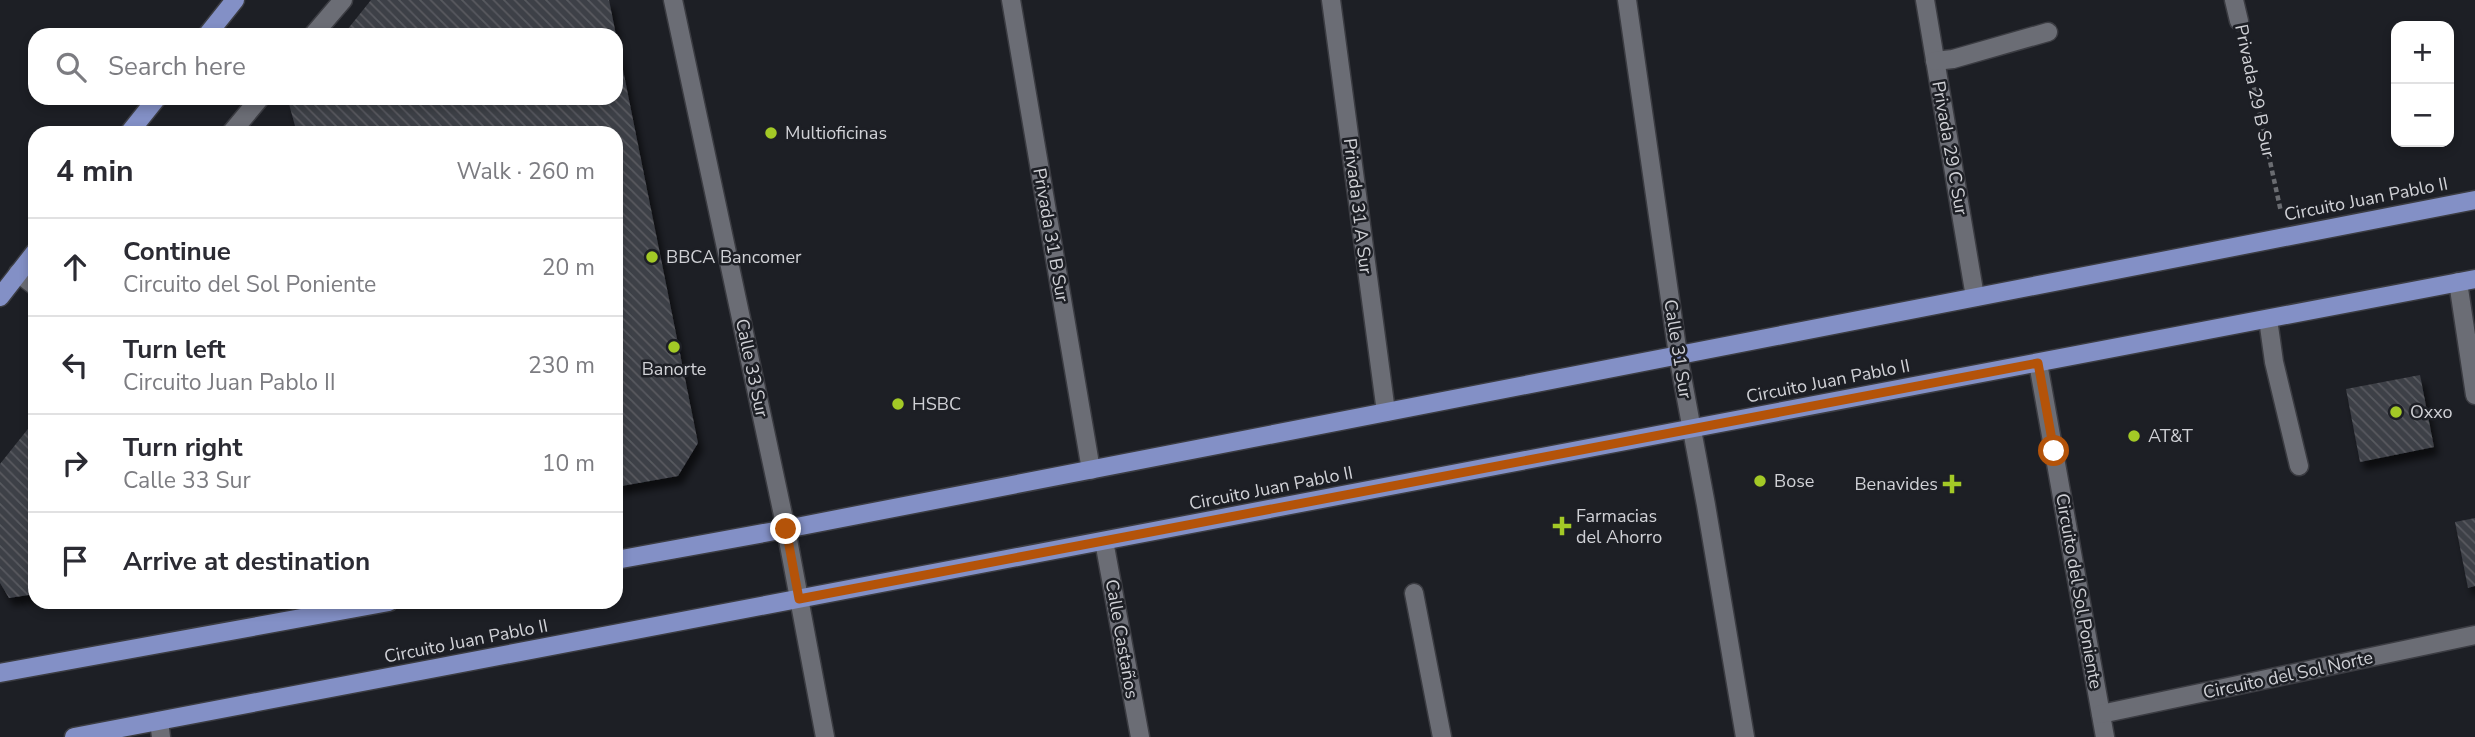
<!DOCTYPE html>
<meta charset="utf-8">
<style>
:root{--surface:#fff;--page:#f2f2f3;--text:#2b2b33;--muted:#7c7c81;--line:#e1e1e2}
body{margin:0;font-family:"Nunito Sans",sans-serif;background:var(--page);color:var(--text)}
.controls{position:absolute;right:21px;top:21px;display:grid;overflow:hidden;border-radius:14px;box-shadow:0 4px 10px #0003}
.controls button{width:63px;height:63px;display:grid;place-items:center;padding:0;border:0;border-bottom:2px solid var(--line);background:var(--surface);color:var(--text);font:35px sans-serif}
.stop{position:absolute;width:21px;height:21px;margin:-16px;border:5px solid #b45309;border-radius:50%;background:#fff}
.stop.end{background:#b45309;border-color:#fff;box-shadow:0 2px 7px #0008}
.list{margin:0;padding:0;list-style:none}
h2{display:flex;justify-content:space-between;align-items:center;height:91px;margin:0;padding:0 28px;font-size:30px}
h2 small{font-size:23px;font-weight:400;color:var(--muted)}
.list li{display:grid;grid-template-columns:46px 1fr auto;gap:21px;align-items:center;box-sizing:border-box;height:98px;padding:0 28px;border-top:2px solid var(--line)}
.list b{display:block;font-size:26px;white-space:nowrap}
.list p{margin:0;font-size:23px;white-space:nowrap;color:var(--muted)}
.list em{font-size:23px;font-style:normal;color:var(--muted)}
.icon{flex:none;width:38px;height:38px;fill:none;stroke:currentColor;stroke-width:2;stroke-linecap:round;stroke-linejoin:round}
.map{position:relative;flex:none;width:2475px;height:737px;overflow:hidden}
.search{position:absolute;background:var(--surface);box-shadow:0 4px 10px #0003;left:28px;top:28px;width:595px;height:77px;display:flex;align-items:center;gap:18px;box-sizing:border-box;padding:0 24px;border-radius:21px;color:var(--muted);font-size:26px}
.panel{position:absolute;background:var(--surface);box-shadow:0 4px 10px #0003;left:28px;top:126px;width:595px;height:483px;border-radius:21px}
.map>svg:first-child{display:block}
</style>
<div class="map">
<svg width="2475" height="737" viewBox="0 0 2475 737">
<defs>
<pattern id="building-back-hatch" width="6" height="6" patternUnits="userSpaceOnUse" patternTransform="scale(1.75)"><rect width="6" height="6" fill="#3d3f46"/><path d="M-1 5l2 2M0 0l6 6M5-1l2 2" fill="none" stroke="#585a60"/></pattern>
<filter id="shadow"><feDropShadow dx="4.5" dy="8" stdDeviation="3.5" flood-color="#0009"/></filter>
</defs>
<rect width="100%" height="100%" fill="#1d1f25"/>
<g fill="url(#building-back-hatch)" filter="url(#shadow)">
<path d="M371,0H609L616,35H343Z"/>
<path d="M617,40L698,443L678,476L616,487V133H297L289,104L293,98H616Z"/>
<path d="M2420,375L2434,447L2360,462L2346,389Z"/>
<path d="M35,420V594L9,598L0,583V464Z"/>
<path d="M2475,518V586L2468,588L2455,522Z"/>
</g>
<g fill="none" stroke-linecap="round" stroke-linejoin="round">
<defs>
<g id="minor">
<path d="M673,0L786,529L825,737"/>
<path d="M1011,0L1091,470"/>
<path d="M1331,0L1386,412"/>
<path d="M1627,0L1678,355L1706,505L1745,737"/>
<path d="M1925,0L1975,297"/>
<path d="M2234,0L2239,21"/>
<path d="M313,35L343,0"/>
<path d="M1935,61L1953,59L2048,32"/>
<path d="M231,133L260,98"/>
<path d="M18,273L35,286"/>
<path d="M2458,282L2475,395"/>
<path d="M2268,319L2274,362L2299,466"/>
<path d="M2038,363L2105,737"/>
<path d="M1104,541L1140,737"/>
<path d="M1414,593L1442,737"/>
<path d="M2101,714L2475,635"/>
<path d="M159,721L161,737"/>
</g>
<g id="major">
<path d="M207,35L235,0"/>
<path d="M129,133L157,98"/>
<path d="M0,297L35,252"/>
<path d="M616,560L786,529L2475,200"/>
<path d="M0,673L389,602"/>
<path d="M74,737L2475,279"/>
</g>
</defs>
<use href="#minor" stroke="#3b3c42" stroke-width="21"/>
<use href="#major" stroke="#3b3c42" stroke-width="21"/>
<path stroke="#6a6c71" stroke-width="4.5" stroke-dasharray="5 3.5" stroke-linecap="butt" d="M2245,46L2281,212"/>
<use href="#minor" stroke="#6b6d75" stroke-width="18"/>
<use href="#major" stroke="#8390c6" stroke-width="18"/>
</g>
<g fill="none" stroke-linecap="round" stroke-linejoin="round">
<path stroke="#b45309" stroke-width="9" d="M786,529L799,599L2038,363L2054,451"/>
</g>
<g fill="#a3c926" stroke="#1d1f25" stroke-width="2.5">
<circle cx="771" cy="133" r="7"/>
<circle cx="652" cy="257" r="7"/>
<circle cx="674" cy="347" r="7"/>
<circle cx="898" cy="404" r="7"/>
<circle cx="2396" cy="412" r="7"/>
<circle cx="2134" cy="436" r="7"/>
<circle cx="1760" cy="481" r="7"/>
<path d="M1948.5 473.5h7v7h7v7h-7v7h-7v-7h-7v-7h7z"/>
<path d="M1558.5 515.5h7v7h7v7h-7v7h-7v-7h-7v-7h7z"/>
</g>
<g text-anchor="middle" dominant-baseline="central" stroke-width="5" stroke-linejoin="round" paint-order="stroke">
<g font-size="18" fill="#d0d1d6" stroke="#1d1f25">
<text transform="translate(2255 91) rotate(78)">Privada 29 B Sur</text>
<text transform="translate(1950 148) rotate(80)">Privada 29 C Sur</text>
<text transform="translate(2366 199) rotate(-11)">Circuito Juan Pablo II</text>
<text transform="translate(1358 206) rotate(83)">Privada 31 A Sur</text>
<text transform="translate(1051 235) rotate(80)">Privada 31 B Sur</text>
<text transform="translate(1678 349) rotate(81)">Calle 31 Sur</text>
<text transform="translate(752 368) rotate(78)">Calle 33 Sur</text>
<text transform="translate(1828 381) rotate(-11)">Circuito Juan Pablo II</text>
<text transform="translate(1271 488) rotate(-11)">Circuito Juan Pablo II</text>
<text transform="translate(2079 591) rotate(80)">Circuito del Sol Poniente</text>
<text transform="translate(1122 639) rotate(80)">Calle Castaños</text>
<text transform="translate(466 641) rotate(-11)">Circuito Juan Pablo II</text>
<text transform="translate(2288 675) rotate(-12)">Circuito del Sol Norte</text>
</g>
<g font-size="18" fill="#d0d1d6" stroke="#1d1f25" text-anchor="start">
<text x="785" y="133">Multioficinas</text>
<text x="666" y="257">BBCA Bancomer</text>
<text x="674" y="369" text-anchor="middle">Banorte</text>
<text x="912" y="404">HSBC</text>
<text x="2410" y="412">Oxxo</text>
<text x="2148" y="436">AT&amp;T</text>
<text x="1774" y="481">Bose</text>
<text x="1938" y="484" text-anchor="end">Benavides</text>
<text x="1576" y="516">Farmacias<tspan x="1576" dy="21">del Ahorro</tspan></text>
</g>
</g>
</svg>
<div class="controls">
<button>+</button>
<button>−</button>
</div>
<div class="stop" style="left:2054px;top:451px"></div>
<div class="stop end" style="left:786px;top:529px"></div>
<div class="search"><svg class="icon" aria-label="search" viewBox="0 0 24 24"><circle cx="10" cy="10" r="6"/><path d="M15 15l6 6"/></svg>Search here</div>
<section class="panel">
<h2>4 min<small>Walk · 260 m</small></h2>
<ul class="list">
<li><svg class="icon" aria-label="ahead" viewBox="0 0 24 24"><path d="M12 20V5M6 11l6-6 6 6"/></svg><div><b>Continue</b><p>Circuito del Sol Poniente</p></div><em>20 m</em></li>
<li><svg class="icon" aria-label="left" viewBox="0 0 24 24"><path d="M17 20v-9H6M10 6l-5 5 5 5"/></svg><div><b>Turn left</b><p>Circuito Juan Pablo II</p></div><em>230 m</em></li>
<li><svg class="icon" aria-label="right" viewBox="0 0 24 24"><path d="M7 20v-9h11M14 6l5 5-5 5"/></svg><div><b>Turn right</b><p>Calle 33 Sur</p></div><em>10 m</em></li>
<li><svg class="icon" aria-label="arrive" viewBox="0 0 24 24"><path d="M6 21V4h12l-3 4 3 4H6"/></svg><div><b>Arrive at destination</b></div></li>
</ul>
</section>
</div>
